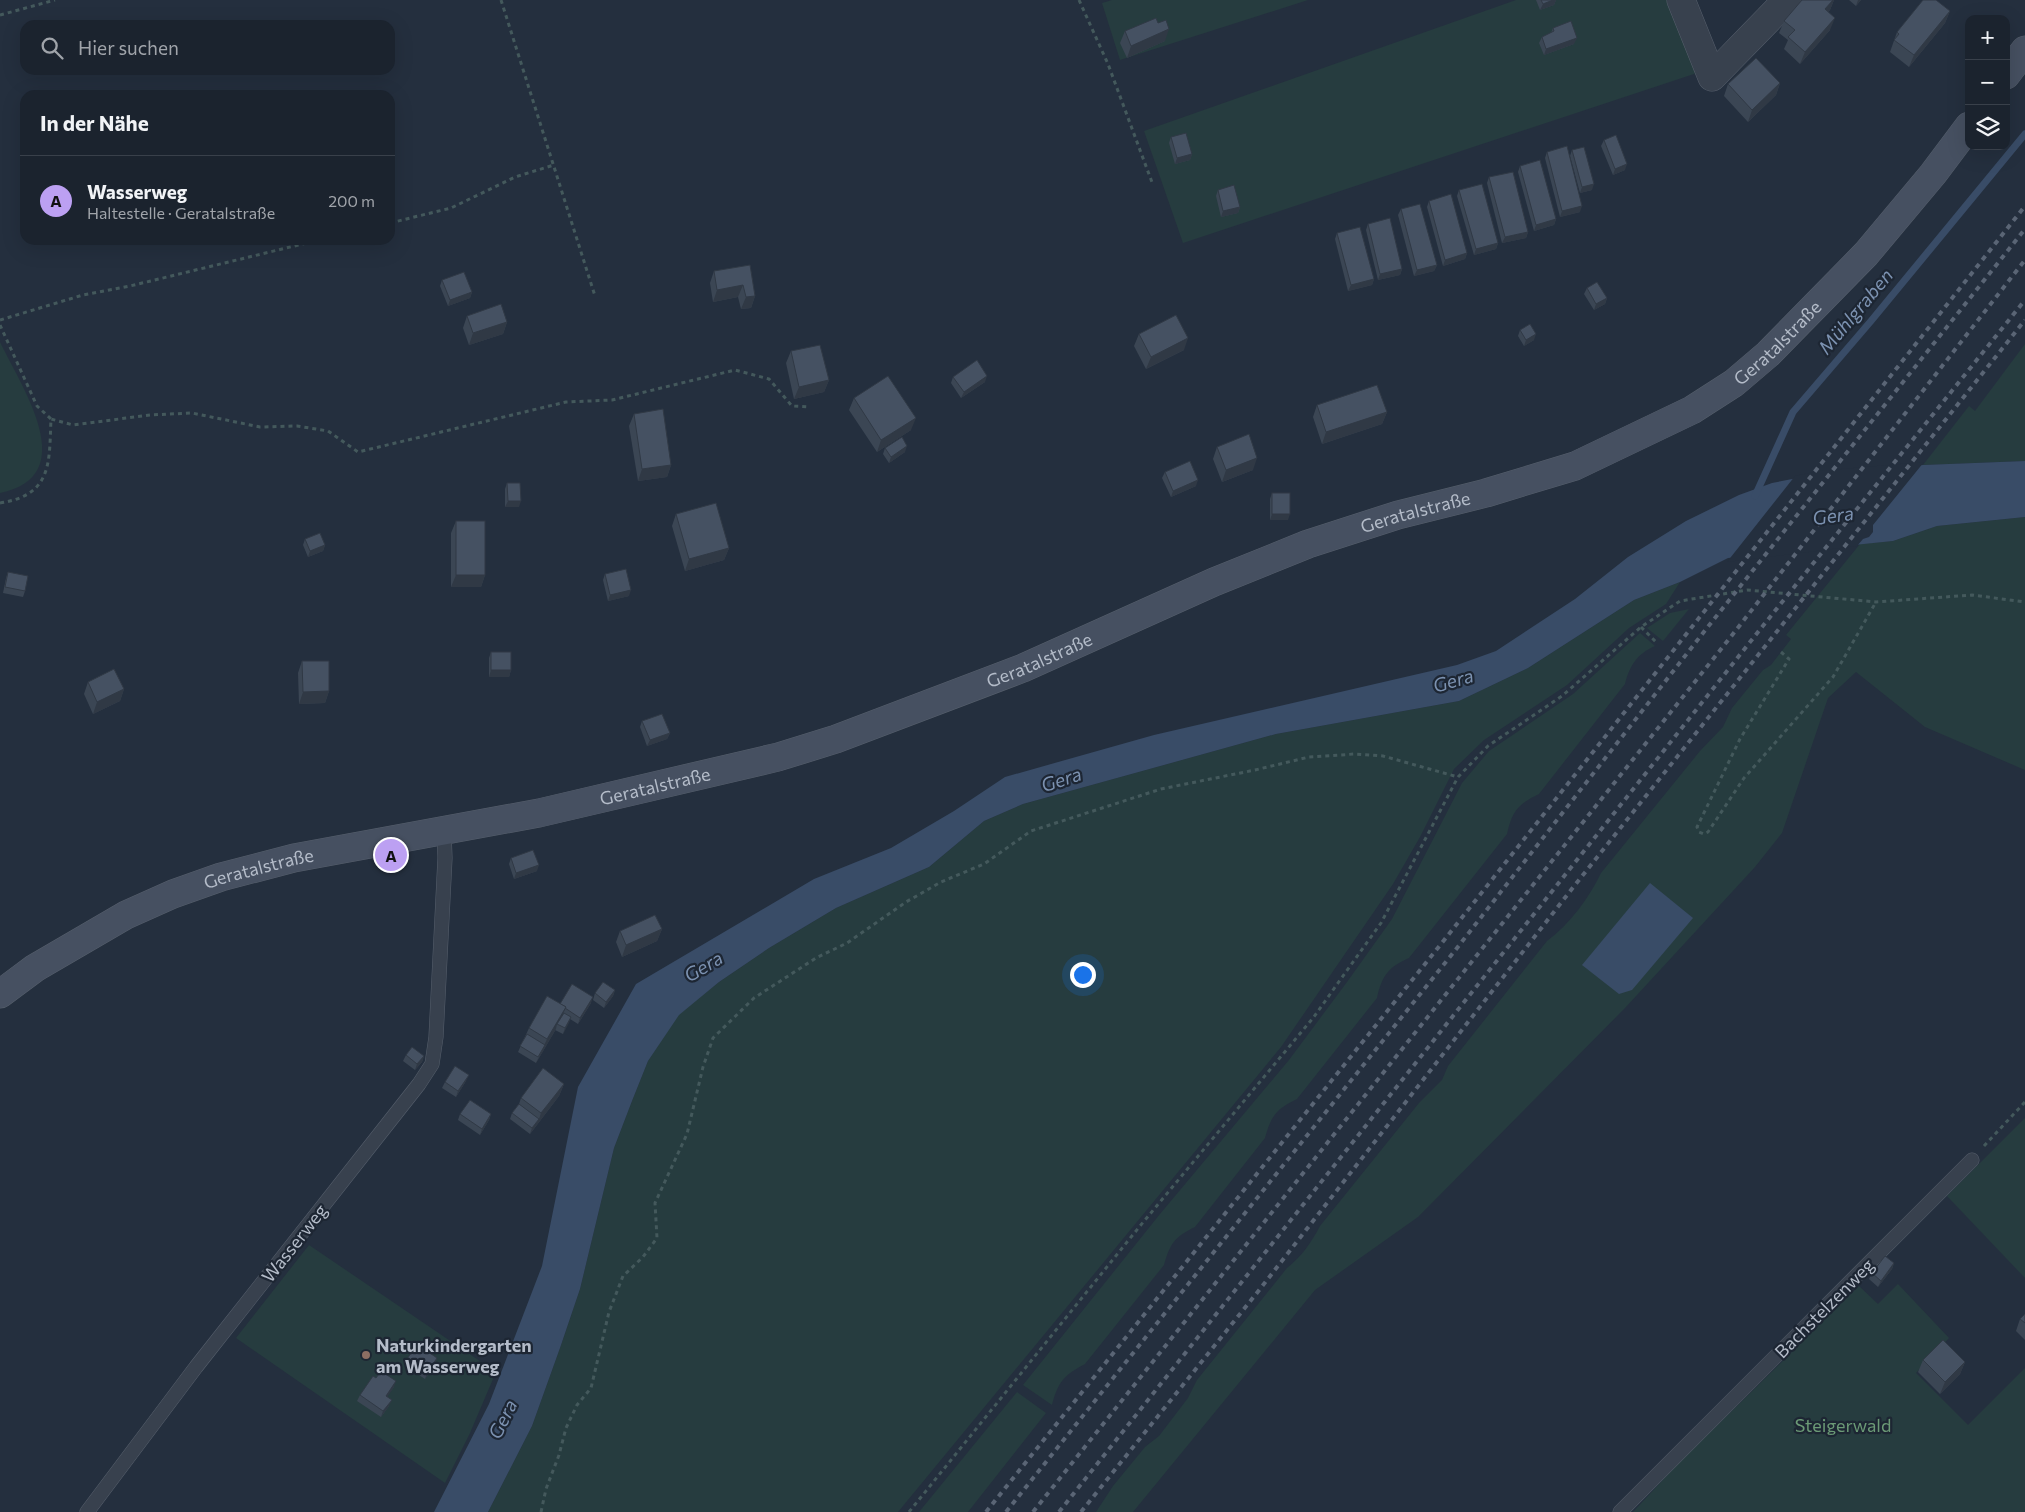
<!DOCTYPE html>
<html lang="de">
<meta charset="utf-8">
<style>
:root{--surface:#1b232e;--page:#282f3a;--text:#f1f3f6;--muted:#a0a4aa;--line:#39404a;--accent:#bca0f2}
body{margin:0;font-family:Commissioner,sans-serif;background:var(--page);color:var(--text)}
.controls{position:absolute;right:15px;top:15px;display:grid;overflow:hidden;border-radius:10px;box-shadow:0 5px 20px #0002}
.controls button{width:45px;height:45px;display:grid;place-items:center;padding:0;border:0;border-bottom:1px solid var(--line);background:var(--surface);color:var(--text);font:25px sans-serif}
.you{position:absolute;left:1082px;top:974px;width:18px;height:18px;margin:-12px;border:4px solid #fff;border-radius:50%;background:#1a73e8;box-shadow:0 0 0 8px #1a73e833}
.badge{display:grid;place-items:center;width:32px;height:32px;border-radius:50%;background:var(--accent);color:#111;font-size:16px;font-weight:700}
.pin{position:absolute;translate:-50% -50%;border:2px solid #fff;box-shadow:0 1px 5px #0006}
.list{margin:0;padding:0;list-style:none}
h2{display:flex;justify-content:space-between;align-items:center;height:65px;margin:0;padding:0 20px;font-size:21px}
h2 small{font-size:16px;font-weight:400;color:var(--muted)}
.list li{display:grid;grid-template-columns:32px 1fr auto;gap:15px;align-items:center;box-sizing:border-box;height:90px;padding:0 20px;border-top:1px solid var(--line)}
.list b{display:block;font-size:19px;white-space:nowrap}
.list p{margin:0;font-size:16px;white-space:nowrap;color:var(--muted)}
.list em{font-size:16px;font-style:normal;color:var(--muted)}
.icon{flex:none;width:28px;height:28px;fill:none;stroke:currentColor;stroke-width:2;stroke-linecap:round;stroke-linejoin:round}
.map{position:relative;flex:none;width:2025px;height:1512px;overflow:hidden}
.search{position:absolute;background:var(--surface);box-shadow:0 5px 20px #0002;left:20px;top:20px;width:375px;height:55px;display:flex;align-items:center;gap:12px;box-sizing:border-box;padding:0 18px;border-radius:15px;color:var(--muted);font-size:19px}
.panel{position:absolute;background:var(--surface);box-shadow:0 5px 20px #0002;left:20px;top:90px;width:375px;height:155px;border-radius:15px}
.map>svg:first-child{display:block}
</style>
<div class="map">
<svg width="2025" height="1512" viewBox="0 0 2025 1512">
<rect width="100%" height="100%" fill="#242f3e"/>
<g fill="#263c3f">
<path d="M1112,0H1308L1120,60L1102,3Z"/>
<path d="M1516,0H1670L1700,72L1183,243L1144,131Z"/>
<path d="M0,342C22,388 83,476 0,493Z"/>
<path d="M2025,344V461L1923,465L1969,406L1975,411Z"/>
<path d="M2025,517V770L1925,727L1856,672L1828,698L1782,833L1755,867L1625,1008L1418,1217L1315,1290L1133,1512H1096L1113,1486L1145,1447L1159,1436L1188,1398L1197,1380L1287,1268C1302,1256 1311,1243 1320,1226L1419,1103L1442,1080L1448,1066L1547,941C1570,924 1589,898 1601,873L1700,751L1723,727L1732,708L1763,670L1771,665L1791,639L1786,635L1860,544L1893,541L1937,526Z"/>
<path d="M1680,582L1666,604L1629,628L1567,685L1484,740L1454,769L1420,837L1393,884L1281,1047L898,1512H488L532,1426L560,1348L580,1289L614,1148L632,1101L648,1061L678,1015L719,982L769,948L836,908L929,867L984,821L1023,804L1276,734L1459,701L1528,668L1634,600Z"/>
<path d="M1689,609L1663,641L1647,628L1670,613Z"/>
<path d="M1640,633L1655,646C1637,654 1630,665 1625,684L1539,794C1518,804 1512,811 1507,834L1409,958C1388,967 1382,976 1377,998L1297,1099C1276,1109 1271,1116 1265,1138L1195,1227C1174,1237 1170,1244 1164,1265L1085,1364C1064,1375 1058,1382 1052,1405L1023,1385L1160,1214L1289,1060L1347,982L1392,919L1462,783L1489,751L1573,694Z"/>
<path d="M2025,1118V1278L1947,1196Z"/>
<path d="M309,1245L496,1372L470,1433L445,1483L236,1338Z"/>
<path d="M1898,1284L1949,1338L1916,1373L1968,1425L2025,1368V1512H1633L1676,1466L1859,1286L1878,1304Z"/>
<path d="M1017,1392L1046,1413L968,1512H919Z"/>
</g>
<g fill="#394c67">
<path d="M2025,461V517L1937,526L1893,541L1728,558L1680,582L1634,600L1528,668L1459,701L1276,734L1023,804L984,821L929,867L836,908L769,948L719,982L679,1015L648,1061L632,1101L614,1148L580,1289L560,1348L532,1426L488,1512H434L489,1404L542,1266L578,1087L636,984L814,879L891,848L954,811L1005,777L1154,735L1457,665L1496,651L1575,599L1628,557L1686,521L1739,495L1772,483L1818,474L1923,465Z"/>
<path d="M1650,883L1693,918L1632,990L1619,994L1582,965Z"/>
</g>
<path fill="#242f3e" d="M1924,462L1873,525V532L1869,537L1863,539L1857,546L1727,562L1795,476L1818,471Z"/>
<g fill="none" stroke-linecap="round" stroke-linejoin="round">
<path stroke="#394c67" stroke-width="7" d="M1755,496L1793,412L1871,321L2025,134"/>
<defs>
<g id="lane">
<path d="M87,1512L196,1367L419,1084L432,1064L436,1037L445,858L444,831"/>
<path d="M1620,1512L1972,1160"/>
</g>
<path id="street" d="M1681,0L1712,77L1787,0"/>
<g id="secondary">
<path d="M2006,75L2025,50"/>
<path id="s1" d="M0,994L35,968L126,915L173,894L221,877L294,858L539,813L778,757L836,739L1023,668L1214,582L1308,544L1398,515L1486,493L1575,466L1692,410L1734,383L1768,354L1866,254L1933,174L1969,126"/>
</g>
</defs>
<use href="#lane" stroke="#565f6c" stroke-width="15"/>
<use href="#street" stroke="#565f6c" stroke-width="29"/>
<use href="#secondary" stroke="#565f6c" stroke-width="29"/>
<g stroke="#44595c" stroke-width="3" stroke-dasharray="4 4" stroke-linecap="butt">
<path d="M501,0L595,296"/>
<path d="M1079,0L1108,64L1153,185"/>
<path d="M0,15L55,0"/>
<path d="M390,223L451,208L515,177L554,165"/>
<path d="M0,320L83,295L130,286L319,240"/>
<path d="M0,325L37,406L51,419"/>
<path d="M0,503C53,495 49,462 51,419L73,425L150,415L192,413L260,427L297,426L328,431L358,452L566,402L612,400L735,370L769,379L792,406L810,407"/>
<path d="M1641,627L1658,644"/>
<path d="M1781,652L1789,659L1740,739L1697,827L1699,832L1704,834L1708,832L1744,778L1833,677L1876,602"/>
<path d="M1984,1146L2025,1102"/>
<path d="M541,1512L546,1489L559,1455L566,1428L577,1405L591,1388L609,1312L623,1276L643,1257L657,1238L655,1203L687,1134L703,1067L713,1038L754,998L816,958L847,943L906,902L941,882L984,864L1031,831L1161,789L1255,770L1309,757L1355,754L1383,756L1458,777"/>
<path d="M909,1512L1140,1226L1313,1018L1381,923L1458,777L1488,746L1562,696L1641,627L1680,601L1747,590L1876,602L1972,595L2025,602"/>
</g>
<use href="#lane" stroke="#38414e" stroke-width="14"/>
<use href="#street" stroke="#38414e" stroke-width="28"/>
<use href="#secondary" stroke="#465061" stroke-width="28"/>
<g stroke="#5a6575" stroke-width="4" stroke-dasharray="5 5" stroke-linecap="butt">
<path d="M986,1512L1445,939L2025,206"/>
<path d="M1006,1512L1457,948L1703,633L2025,229"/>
<path d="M1033,1512L1733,634L2025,260"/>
<path d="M1059,1512L1758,632L2025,300"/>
<path d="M1081,1512L1260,1289L1571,890L2025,320"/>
</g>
</g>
<g fill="#3b4654">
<path d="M1536,0H1556L1554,5L1540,10Z"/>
<path d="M1802,0H1834L1830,10L1828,12L1830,30L1800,64L1784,49L1788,40L1779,33L1784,21Z"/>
<path d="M1849,0H1861L1856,6Z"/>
<path d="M1950,11L1945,23L1909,67L1890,52L1897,32Z"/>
<path d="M1158,23L1165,41L1127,58L1120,43L1125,31Z"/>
<path d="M1553,28L1574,44L1544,55L1539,43L1542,37L1551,33Z"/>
<path d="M1780,83L1776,95L1748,122L1724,96L1728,84Z"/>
<path d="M1171,137L1192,154L1190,160L1175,164L1169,143Z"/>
<path d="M1604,140L1625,170L1613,175L1601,146Z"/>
<path d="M1572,150L1592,190L1580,193L1570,156Z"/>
<path d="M1547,152L1580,212L1560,217L1545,158Z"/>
<path d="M1520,166L1556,219L1554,225L1534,231L1518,172Z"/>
<path d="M1489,177L1528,232L1526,238L1502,243L1487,183Z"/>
<path d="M1218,190L1240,207L1238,213L1221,217L1216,196Z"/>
<path d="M1459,190L1498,243L1496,249L1474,255L1457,196Z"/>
<path d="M1429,201L1467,253L1465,259L1443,266L1427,207Z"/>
<path d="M1401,209L1437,265L1434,271L1414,276L1398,215Z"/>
<path d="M1368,224L1402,269L1400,275L1378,280L1366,230Z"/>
<path d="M1337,233L1374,279L1372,285L1348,291L1335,239Z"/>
<path d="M750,265L755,296L751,308L741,309L738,297L713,302L710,283L714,271Z"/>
<path d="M442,280L472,292L470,298L448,306L440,286Z"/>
<path d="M1587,288L1607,298L1605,304L1594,310L1584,294Z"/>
<path d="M467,316L507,322L503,334L469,345L463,328Z"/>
<path d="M1520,330L1534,340L1524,346L1518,336Z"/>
<path d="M1139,334L1184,350L1146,369L1134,346Z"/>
<path d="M791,351L829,380L824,392L794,399L786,363Z"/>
<path d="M953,377L985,382L961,398L951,383Z"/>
<path d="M854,398L911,430L877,452L849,410Z"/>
<path d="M1317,405L1387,412L1382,424L1322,444L1313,417Z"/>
<path d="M634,414L671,465L667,477L638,481L629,426Z"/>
<path d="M1217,447L1253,470L1222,482L1213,459Z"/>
<path d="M885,448L905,452L889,463L883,454Z"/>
<path d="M1165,472L1196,486L1171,497L1162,478Z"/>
<path d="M507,483L519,507H505V489Z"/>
<path d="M1272,493L1288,520H1270V499Z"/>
<path d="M676,514L729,548L724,560L685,571L672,526Z"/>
<path d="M456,521L485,575L481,587H451V533Z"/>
<path d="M305,539L325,545L323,551L308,557L303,545Z"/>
<path d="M8,572L25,591L23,597L3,593L6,578Z"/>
<path d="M605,574L629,596L608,601L603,580Z"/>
<path d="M491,652L511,670L509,677H489V658Z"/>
<path d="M302,661L329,691L325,703L299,704L298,673Z"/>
<path d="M88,682L124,689L120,701L93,714L84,694Z"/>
<path d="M642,721L670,733L667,739L647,746L640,727Z"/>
<path d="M511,858L537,871L514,879L509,864Z"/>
<path d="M662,929L657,941L622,957L616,942L620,931Z"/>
<path d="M615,990L613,996L604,1008L593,1000L595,993Z"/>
<path d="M591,1003L578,1024L570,1019L563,1034L555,1030L556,1029L536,1063L518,1052L529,1028L560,1004Z"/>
<path d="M406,1055L424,1056L422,1062L415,1070L403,1061Z"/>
<path d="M466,1081L456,1097L442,1088L445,1082Z"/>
<path d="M564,1084L559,1096L530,1134L510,1119L512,1113L519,1104L521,1098Z"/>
<path d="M460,1114H491L489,1120L480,1135L458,1120Z"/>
<path d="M1894,1263L1892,1269L1878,1287L1869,1279L1872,1273Z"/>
<path d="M2025,1314V1340L2016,1331L2020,1319Z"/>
<path d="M437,1358L435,1364L425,1379L404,1365L407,1359Z"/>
<path d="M1923,1360L1965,1362L1960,1374L1940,1394L1918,1372Z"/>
<path d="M394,1387L387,1396L389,1406L381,1417L357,1401L360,1395Z"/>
</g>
<g fill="#303945">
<path d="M1553,0H1556L1554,5L1540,10L1543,4Z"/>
<path d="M1833,0H1834L1830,10L1820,21L1825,9Z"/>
<path d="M1858,0H1861L1856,6Z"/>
<path d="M1950,11L1945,23L1909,67L1914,55Z"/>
<path d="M1835,18L1830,30L1800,64L1805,52Z"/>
<path d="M1169,29L1165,41L1127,58L1131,46Z"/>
<path d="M1577,38L1574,44L1544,55L1546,49Z"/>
<path d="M1780,83L1776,95L1748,122L1752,110Z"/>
<path d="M1192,154L1190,160L1175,164L1177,158Z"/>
<path d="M1627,164L1625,170L1613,175L1615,169Z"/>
<path d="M1594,184L1592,190L1580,193L1582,187Z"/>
<path d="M1582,206L1580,212L1560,217L1562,211Z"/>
<path d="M1240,207L1238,213L1221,217L1223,211Z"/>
<path d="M1556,219L1554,225L1534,231L1536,225Z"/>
<path d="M1528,232L1526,238L1502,243L1505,237Z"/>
<path d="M1498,243L1496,249L1474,255L1476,249Z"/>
<path d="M1467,253L1465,259L1443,266L1445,260Z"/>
<path d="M1437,265L1434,271L1414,276L1417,270Z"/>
<path d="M1402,269L1400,275L1378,280L1380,274Z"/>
<path d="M1374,279L1372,285L1348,291L1351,285Z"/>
<path d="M743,285L738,297L713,302L717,290Z"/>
<path d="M472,292L470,298L448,306L450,300Z"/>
<path d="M755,296L751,308L741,309L746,297Z"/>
<path d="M1607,298L1605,304L1594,310L1596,304Z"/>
<path d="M507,322L503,334L469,345L473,333Z"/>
<path d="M1536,334L1534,340L1524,346L1526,340Z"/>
<path d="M1188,338L1184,350L1146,369L1151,357Z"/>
<path d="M987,376L985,382L961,398L964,392Z"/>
<path d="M829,380L824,392L794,399L799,387Z"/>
<path d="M1387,412L1382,424L1322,444L1326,432Z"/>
<path d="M916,418L911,430L877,452L881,440Z"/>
<path d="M907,446L905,452L889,463L891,457Z"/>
<path d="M1257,458L1253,470L1222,482L1226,470Z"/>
<path d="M671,465L667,477L638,481L642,469Z"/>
<path d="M1198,480L1196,486L1171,497L1173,491Z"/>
<path d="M508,501H521L519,507H505Z"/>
<path d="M1272,514H1290L1288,520H1270Z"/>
<path d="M325,545L323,551L308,557L310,551Z"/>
<path d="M729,548L724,560L685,571L689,559Z"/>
<path d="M456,575H485L481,587H451Z"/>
<path d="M631,590L629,596L608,601L610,595Z"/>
<path d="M491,670H511L509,677H489Z"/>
<path d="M124,689L120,701L93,714L97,702Z"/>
<path d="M329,691L325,703L299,704L303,692Z"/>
<path d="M670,733L667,739L647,746L650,740Z"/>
<path d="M539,865L537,871L514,879L516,873Z"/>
<path d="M662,929L657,941L622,957L626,945Z"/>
<path d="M615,990L613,996L604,1008L606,1002Z"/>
<path d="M593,997L591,1003L578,1024L580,1018Z"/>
<path d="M566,1007L561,1019L557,1024L556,1029L536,1063L547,1039Z"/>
<path d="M571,1017L569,1023L563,1034L565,1028Z"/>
<path d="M424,1056L422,1062L415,1070L417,1064Z"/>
<path d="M469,1075L466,1081L456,1097L458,1091Z"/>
<path d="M564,1084L559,1096L530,1134L532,1128L539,1119L541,1113Z"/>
<path d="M491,1114L489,1120L480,1135L482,1129Z"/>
<path d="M1894,1263L1892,1269L1878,1287L1881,1281Z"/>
<path d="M437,1358L435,1364L425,1379L427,1373Z"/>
<path d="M1965,1362L1960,1374L1940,1394L1945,1382Z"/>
<path d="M396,1381L394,1387L384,1402L386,1396Z"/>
<path d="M392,1400L389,1406L381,1417L383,1411Z"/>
</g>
<g fill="#455162" stroke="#303945">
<path d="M1541,0H1553L1543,4Z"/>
<path d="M1802,0H1833L1825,9L1835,18L1805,52L1788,37L1795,30L1784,21Z"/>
<path d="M1923,0H1936L1950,11L1914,55L1894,40L1899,34L1897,32Z"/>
<path d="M1156,18L1158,23L1166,20L1169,29L1131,46L1125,31Z"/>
<path d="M1571,21L1577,38L1546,49L1542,37L1554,31L1553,28Z"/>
<path d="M1756,58L1780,83L1752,110L1728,84Z"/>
<path d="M1186,133L1192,154L1177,158L1171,137Z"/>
<path d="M1616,135L1627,164L1615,169L1604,140Z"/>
<path d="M1567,146L1582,206L1562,211L1547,152Z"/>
<path d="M1584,147L1594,184L1582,187L1572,150Z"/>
<path d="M1540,160L1556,219L1536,225L1520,166Z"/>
<path d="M1513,172L1528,232L1505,237L1489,177Z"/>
<path d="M1482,184L1498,243L1476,249L1459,190Z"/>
<path d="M1234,185L1240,207L1223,211L1218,190Z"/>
<path d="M1451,194L1467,253L1445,260L1429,201Z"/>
<path d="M1420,204L1437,265L1417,270L1401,209Z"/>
<path d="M1390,218L1402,269L1380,274L1368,224Z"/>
<path d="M1360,227L1374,279L1351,285L1337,233Z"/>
<path d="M750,265L755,296L746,297L743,285L717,290L714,271Z"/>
<path d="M464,272L472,292L450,300L442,280Z"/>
<path d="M1597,282L1607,298L1596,304L1587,288Z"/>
<path d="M501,304L507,322L473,333L467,316Z"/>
<path d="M1176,315L1188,338L1151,357L1139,334Z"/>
<path d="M1530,324L1536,334L1526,340L1520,330Z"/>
<path d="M820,345L829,380L799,387L791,351Z"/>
<path d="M977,360L987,376L964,392L953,377Z"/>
<path d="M888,376L916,418L881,440L854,398Z"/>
<path d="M1377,385L1387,412L1326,432L1317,405Z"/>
<path d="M663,409L671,465L642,469L634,414Z"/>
<path d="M1249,434L1257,458L1226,470L1217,447Z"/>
<path d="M902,437L907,446L891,457L885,448Z"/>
<path d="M1190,461L1198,480L1173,491L1165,472Z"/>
<path d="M507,483H520L521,501H508Z"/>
<rect x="1272" y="493" width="18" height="21"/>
<path d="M716,503L729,548L689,559L676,514Z"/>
<rect x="456" y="521" width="29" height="54"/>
<path d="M320,533L325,545L310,551L305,539Z"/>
<path d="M626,569L631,590L610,595L605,574Z"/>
<path d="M8,572L28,576L25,591L5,587Z"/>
<rect x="491" y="652" width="20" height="18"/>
<path d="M302,661H329V691L303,692Z"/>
<path d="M114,669L124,689L97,702L88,682Z"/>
<path d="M662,714L670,733L650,740L642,721Z"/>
<path d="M533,850L539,865L516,873L511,858Z"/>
<path d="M655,915L662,929L626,945L620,931Z"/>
<path d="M603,982L615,990L606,1002L595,993Z"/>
<path d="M572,984L593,997L580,1018L565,1008L566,1007L560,1004Z"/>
<path d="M547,996L566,1007L547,1039L529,1028Z"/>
<path d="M564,1013L571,1017L565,1028L557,1024Z"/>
<path d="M527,1034L545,1045L538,1057L520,1046Z"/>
<path d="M412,1047L424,1056L417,1064L406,1055Z"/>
<path d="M455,1066L469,1075L458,1091L445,1082Z"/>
<path d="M543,1068L564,1084L541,1113L521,1098Z"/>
<path d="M470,1100L491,1114L482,1129L460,1114Z"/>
<path d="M519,1104L539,1119L532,1128L512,1113Z"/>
<path d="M1885,1256L1894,1263L1881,1281L1872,1273Z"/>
<path d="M2025,1314V1323L2020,1319Z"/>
<path d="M1943,1340L1965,1362L1945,1382L1923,1360Z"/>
<path d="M417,1344L437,1358L427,1373L407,1359Z"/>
<path d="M381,1371L396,1381L386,1396L392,1400L383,1411L360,1395L373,1376L376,1378Z"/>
</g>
<circle fill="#8d6e63" stroke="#1d2633" stroke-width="2" cx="366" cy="1355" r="5"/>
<g text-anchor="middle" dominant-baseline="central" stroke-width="4.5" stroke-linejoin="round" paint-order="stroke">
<g font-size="18" fill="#b4bcc9" stroke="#1d2633">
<text stroke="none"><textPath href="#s1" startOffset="1910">Geratalstraße</textPath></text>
<text stroke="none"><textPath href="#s1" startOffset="1505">Geratalstraße</textPath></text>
<text stroke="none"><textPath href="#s1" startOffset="1100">Geratalstraße</textPath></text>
<text stroke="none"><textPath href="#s1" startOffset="695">Geratalstraße</textPath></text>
<text stroke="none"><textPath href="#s1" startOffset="290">Geratalstraße</textPath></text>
<text transform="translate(294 1243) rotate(-52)">Wasserweg</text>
<text transform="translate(1824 1308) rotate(-45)">Bachstelzenweg</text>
</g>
<g font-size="18" font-weight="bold" fill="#b4bcc9" stroke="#1d2633" text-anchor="start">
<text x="376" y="1345">Naturkindergarten<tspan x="376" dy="21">am Wasserweg</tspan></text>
</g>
<g font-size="18" fill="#6b9a76" stroke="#1d2633">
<text x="1843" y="1425">Steigerwald</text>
</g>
<g font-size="19" font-style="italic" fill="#7c92b1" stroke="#1d2633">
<text transform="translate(1855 311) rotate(-50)">Mühlgraben</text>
<text transform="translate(1833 515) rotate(-8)">Gera</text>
<text transform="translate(1453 680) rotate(-16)">Gera</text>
<text transform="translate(1061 779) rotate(-18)">Gera</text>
<text transform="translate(703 966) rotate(-31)">Gera</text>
<text transform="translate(502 1419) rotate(-64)">Gera</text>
</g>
</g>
</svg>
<div class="controls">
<button>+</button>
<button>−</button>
<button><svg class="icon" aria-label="layers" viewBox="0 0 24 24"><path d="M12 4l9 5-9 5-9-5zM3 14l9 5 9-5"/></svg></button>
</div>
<div class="you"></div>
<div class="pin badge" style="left:391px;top:855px">A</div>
<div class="search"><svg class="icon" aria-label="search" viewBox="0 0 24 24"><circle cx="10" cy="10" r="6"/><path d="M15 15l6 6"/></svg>Hier suchen</div>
<section class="panel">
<h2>In der Nähe<small></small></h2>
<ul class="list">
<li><span class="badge">A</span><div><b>Wasserweg</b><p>Haltestelle · Geratalstraße</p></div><em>200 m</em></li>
</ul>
</section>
</div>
